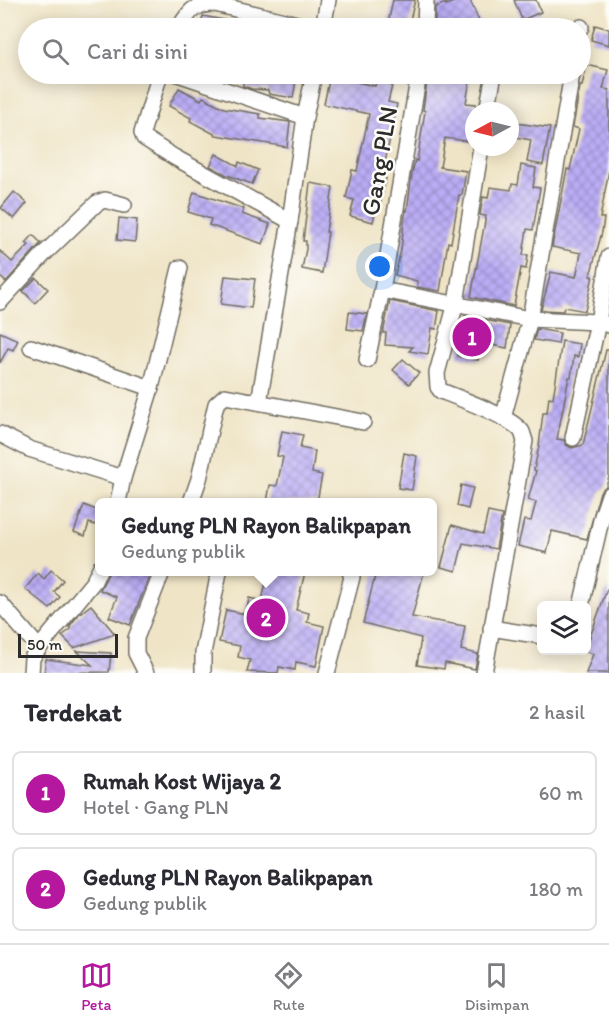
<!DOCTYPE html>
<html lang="id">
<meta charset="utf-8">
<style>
:root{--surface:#fff;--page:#f7f7f7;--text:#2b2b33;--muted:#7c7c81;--line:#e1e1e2;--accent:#b5179e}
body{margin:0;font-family:Itim,sans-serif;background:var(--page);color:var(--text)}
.controls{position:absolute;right:18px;bottom:18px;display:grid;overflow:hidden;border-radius:9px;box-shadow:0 3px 15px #0003}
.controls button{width:54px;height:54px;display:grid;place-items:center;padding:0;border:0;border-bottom:2px solid var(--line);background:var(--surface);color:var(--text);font:30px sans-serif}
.compass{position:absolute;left:465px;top:102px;width:54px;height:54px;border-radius:50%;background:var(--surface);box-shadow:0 3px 15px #0003;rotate:263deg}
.scale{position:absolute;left:18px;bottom:15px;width:100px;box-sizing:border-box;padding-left:6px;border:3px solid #2b2b2b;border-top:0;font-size:16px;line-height:21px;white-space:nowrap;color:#2b2b2b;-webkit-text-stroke:4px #fdfcf7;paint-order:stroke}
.you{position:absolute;left:380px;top:267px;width:21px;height:21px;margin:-15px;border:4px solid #fff;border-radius:50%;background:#1a73e8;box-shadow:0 0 0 9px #1a73e833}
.badge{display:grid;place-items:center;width:39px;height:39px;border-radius:50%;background:var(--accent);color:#fff;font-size:20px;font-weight:700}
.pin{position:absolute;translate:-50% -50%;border:3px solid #fff;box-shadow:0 2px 6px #0006}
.popup{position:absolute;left:95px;top:498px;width:342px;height:78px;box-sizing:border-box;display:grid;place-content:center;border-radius:9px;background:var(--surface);filter:drop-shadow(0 2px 4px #0005);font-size:20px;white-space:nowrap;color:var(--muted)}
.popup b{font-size:22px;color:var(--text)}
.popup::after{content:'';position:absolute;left:50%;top:100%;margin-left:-12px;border:12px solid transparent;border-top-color:var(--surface)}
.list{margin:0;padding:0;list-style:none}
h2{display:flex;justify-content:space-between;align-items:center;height:78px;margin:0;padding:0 24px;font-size:26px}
h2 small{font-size:20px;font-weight:400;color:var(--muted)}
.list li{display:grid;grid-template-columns:39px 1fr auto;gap:18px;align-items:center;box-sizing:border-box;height:84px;margin:0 12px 12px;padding:0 12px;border:2px solid var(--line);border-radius:9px}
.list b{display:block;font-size:22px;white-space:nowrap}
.list p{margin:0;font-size:20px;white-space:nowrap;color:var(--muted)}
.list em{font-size:20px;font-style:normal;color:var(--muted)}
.icon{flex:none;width:33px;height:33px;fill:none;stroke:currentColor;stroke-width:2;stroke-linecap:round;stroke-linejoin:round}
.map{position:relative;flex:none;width:609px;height:673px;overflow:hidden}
.search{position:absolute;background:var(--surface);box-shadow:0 3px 15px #0003;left:18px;right:18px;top:18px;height:66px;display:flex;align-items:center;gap:15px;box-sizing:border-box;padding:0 21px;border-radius:33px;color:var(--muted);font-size:22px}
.sheet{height:270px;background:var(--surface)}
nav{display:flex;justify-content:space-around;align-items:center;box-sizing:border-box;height:84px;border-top:2px solid var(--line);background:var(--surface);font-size:16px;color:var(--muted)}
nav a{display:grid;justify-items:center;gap:3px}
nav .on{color:var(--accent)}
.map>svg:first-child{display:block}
</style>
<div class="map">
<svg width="609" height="673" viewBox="0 0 609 673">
<defs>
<pattern id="building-cross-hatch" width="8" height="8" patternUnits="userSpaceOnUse" patternTransform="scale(1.5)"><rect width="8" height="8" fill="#bbadf6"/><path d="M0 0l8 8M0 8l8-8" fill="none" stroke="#988dc7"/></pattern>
</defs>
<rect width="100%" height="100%" fill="#fdfcf7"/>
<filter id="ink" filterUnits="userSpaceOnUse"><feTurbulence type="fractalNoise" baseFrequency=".0167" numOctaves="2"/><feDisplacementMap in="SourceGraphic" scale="12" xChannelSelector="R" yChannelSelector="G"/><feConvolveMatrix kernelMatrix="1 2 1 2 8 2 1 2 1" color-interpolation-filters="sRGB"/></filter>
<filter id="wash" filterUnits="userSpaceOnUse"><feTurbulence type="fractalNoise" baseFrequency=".008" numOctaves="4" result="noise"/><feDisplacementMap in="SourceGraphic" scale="24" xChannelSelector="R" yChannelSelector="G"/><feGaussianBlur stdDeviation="1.35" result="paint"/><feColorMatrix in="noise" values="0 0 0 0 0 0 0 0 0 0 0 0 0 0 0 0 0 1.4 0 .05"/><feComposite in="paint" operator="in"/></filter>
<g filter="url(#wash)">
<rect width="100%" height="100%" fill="#efe4c6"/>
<g id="blocks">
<g fill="url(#building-cross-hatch)">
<path d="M393,0H415L408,28H387Z"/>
<path d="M459,0H470L482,28H437L435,23V7L446,3V5Z"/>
<path d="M514,0H536L541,12L522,20Z"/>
<path d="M203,16L240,23L239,28H200Z"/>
<path d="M595,25L609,29V45L591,40Z"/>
<path d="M587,65L608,70L603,89L609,90V170L600,218H604L602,232L590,276H593L585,311L564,307L563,311L541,310L551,272L576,277L581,253L552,247L567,169L570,170L579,129L573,127L580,86H582Z"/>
<path d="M243,74H297L293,98L269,94L268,90L252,89L243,86Z"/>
<path d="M378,74H395L388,102L397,104L382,177L386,178L382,196L380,206L377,205L373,222L350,216L354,200L346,198L352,170L357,171L369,114L324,104L330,76L375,86Z"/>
<path d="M428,74H471L466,103L476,104L472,142L445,138L440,167L466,171L462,195H459L451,243L448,242L440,291L417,287V281L395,275L401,250L404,222L406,210L407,211L412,173L415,160L417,161L425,111L423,110Z"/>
<path d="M179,88L201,100L203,97L224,108L260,114V118L290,122L287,147L216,135L190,121L191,118L169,106Z"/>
<path d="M510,122L550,128L543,165L527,162L531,140L510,136Z"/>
<path d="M216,154L238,166L239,162L258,170L252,184L227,175L210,166Z"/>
<path d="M521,165L536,168L533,187L540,188L533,230L527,229L523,255H528L526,269L521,268L514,306L471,297L486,216L480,215L483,197L488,198L490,187L511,190L512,184L518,185Z"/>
<path d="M310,183L333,187L326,232H328L322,273L302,269L306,249V241H303Z"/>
<path d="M14,192L27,203L14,219L1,208Z"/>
<path d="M194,192L244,209L242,214L270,224L263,244L209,225L211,219L188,212Z"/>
<path d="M119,218L137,220L135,242L117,240Z"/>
<path d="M33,235L41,243L6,282L0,277V251L12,262L29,245L26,243Z"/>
<path d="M225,276L255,279L251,308L221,304Z"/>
<path d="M36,278L48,289L35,303L23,291Z"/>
<path d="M390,301L439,311L436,329L432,328L428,354L409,351L413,347L385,345L386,333H383Z"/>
<path d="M349,312L367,314L363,331L347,329Z"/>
<path d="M465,316L510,325L507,348L481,343L478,360L458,356Z"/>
<path d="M537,329L560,333L558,344L534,340Z"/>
<path d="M0,332L18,340L13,350L8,348L0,363Z"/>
<path d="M562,341L580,344L578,357L574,356L571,377H569L557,439L564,440L566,445L572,448L583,445L606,350H609V477L606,486L600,492L587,539L552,531L547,553L518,546L524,520L531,521L536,502L528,500L536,471L534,470L539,446L543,413H547L549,397L553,398Z"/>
<path d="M403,359L419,373L409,384L393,370Z"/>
<path d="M282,431L303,435L300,448L315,451L312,473L322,475L317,502H267L270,485L277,486L283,457L277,456Z"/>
<path d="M404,453L417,456L412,490L398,488Z"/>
<path d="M461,485L473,488L468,509L457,506Z"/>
<path d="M84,505L99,511V526L89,523L85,536L74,532Z"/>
<path d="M488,512L502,515L496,549L463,543L456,571L441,567L452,525L483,534Z"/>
<path d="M51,570L63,580L54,592L60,597L50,609L25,589L38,573L44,579Z"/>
<path d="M109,572H147L145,575L149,577L130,625L109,617L117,597L100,590Z"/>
<path d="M268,572H305L296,610L309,613L307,622L324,626L316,666L296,662L295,670L279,667L278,673L247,672L250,660L238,657L240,646L219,642L226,610L246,614L249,598L262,601Z"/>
<path d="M376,572H424L412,617L465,626L461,650L478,654L475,669L445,663L444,669L417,665L421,638L363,623Z"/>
<path d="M607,589H609V673H586L593,654L585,651Z"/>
<path d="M91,605L115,634L74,648L62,636L71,629L69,627L79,614Z"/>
<path d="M77,651L111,653L109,672L44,673L46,659L92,665Z"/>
</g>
</g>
</g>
<g filter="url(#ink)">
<use href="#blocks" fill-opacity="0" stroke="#706c61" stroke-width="1.5"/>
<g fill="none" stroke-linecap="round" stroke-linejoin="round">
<defs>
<g id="street">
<path d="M179,28C189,12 193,4 215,4L313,28"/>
<path d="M323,28L328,0"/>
<path d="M425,28L426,0"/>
<path d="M580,28L581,27"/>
<path d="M160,74L142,133L144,138L174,157L290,221"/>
<path d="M178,74L305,117"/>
<path d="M419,74L382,290L530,319L598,322L609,325"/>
<path d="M487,111L494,74"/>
<path d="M481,147L456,303L437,373L438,387L441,391C459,398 512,417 522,432C523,434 524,439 525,441L484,673"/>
<path d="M0,302L44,254L97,203L105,200L124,205"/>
<path d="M31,347L151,388L123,478L118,502"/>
<path d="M367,360L382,290"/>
<path d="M151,388L180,268"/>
<path d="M259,402L290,221L305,117L314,74"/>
<path d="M503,418L530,319L572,74"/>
<path d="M0,434L29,449L123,478"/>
<path d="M573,438L598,322L609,257"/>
<path d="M191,502L199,479L216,404L225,396L363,422"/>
<path d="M0,603L39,648"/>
<path d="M581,606L602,516L609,495"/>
<path d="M491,628L542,636"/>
<path d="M31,673L32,658L39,648L94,581L100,568"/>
<path d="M146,673L136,653V638L162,572"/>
<path d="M203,673V653L219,572"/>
<path d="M327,673L352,577L350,572"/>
</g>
</defs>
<use href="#street" stroke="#706c61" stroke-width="18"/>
<use href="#street" stroke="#fff" stroke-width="15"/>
</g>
</g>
<g text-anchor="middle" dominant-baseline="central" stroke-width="5" stroke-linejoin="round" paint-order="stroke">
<g font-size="26" fill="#2b2b2b" stroke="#fdfcf7">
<text transform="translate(379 161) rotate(-80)">Gang PLN</text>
</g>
</g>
</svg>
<div class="controls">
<button><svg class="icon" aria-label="layers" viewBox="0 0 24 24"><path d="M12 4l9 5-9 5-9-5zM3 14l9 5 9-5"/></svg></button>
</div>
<svg class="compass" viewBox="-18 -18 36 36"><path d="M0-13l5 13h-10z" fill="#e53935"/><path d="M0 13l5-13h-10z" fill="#7c7c81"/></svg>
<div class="scale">50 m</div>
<div class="you"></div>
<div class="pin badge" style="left:472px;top:337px">1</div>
<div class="pin badge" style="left:266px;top:618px">2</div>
<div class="popup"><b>Gedung PLN Rayon Balikpapan</b>Gedung publik</div>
<div class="search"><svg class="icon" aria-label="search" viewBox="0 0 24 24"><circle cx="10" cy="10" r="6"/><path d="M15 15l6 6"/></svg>Cari di sini</div>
</div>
<section class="sheet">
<h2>Terdekat<small>2 hasil</small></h2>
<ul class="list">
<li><span class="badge">1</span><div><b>Rumah Kost Wijaya 2</b><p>Hotel · Gang PLN</p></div><em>60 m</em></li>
<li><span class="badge">2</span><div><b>Gedung PLN Rayon Balikpapan</b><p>Gedung publik</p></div><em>180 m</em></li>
</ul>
</section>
<nav>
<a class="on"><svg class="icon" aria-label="map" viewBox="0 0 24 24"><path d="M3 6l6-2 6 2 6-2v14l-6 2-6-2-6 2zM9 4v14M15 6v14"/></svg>Peta</a>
<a><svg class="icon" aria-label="directions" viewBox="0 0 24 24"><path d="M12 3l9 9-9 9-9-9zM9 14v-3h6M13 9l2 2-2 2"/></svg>Rute</a>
<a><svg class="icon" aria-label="saved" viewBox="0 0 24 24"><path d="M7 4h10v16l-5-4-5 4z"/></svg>Disimpan</a>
</nav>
